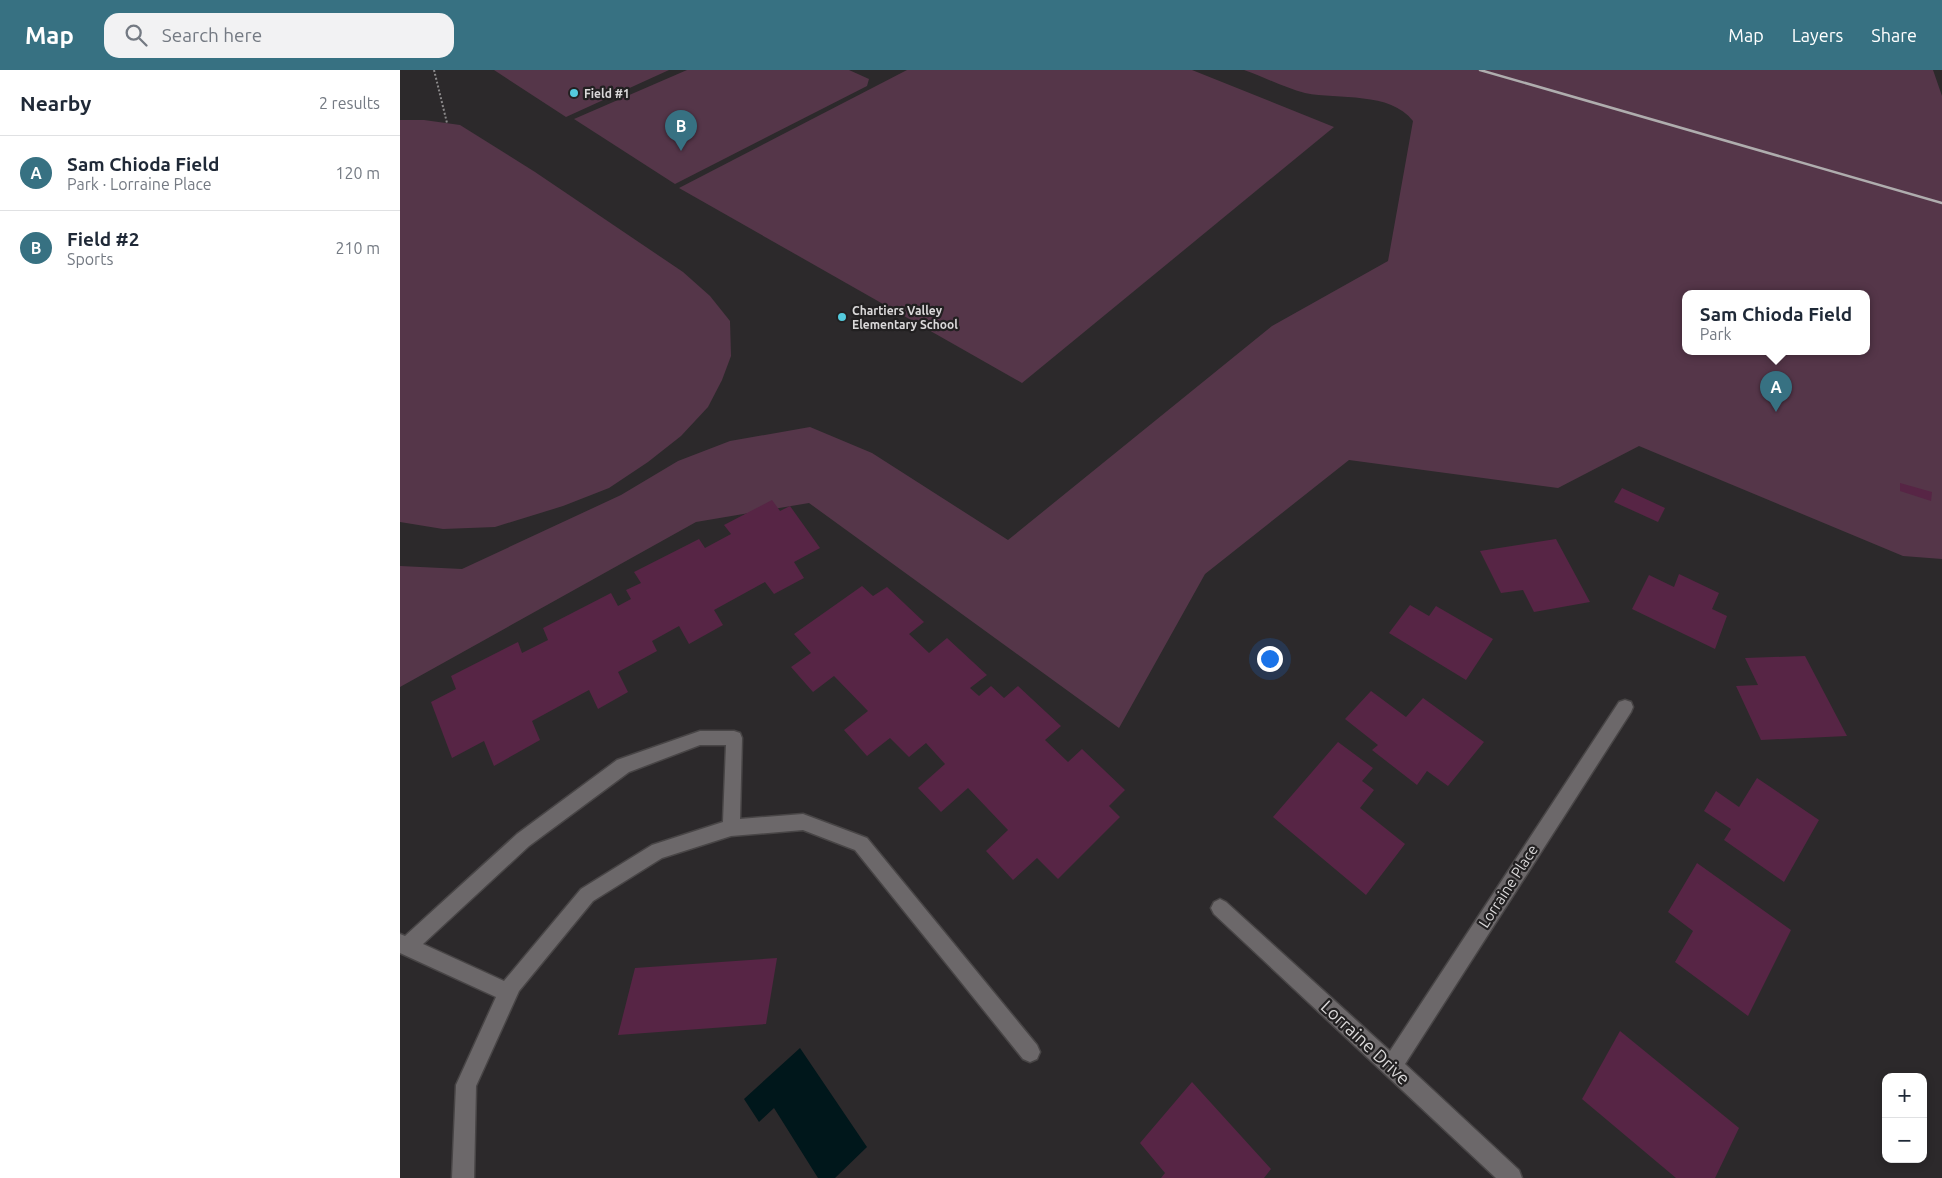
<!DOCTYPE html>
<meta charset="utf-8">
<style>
:root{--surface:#fff;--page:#f2f2f3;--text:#1f2937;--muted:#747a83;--line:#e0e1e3;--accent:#377182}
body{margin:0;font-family:Ubuntu,sans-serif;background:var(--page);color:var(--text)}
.controls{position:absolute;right:15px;bottom:15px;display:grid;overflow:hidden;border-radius:10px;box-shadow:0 2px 8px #0003}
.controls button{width:45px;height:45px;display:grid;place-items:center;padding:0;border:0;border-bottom:1px solid var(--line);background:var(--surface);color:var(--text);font:25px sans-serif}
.you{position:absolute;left:869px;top:588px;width:18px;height:18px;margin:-12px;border:4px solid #fff;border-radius:50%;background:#1a73e8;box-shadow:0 0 0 8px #1a73e833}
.badge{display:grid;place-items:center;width:32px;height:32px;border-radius:50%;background:var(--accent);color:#fff;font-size:16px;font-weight:700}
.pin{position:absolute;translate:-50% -41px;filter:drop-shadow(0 1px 2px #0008)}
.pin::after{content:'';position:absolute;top:26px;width:18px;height:15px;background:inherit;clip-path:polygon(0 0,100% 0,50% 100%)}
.popup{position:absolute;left:1282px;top:220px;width:188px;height:65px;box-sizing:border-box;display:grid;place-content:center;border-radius:10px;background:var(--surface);filter:drop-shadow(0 1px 4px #0005);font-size:16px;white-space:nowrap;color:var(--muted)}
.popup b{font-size:19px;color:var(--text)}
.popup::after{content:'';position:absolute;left:50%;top:100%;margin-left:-10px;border:10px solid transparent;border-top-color:var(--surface)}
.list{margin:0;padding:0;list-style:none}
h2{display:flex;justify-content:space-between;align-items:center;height:65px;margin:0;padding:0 20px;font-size:21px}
h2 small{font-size:16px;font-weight:400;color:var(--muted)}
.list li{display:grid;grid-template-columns:32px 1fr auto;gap:15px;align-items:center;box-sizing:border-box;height:75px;padding:0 20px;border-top:1px solid var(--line)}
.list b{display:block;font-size:19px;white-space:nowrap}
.list p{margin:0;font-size:16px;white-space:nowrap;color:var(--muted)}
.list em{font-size:16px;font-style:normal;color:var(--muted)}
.icon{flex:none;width:28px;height:28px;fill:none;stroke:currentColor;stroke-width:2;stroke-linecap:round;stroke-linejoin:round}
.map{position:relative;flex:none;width:1542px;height:1108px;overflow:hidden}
header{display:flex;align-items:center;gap:30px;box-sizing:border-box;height:70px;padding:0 25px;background:var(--accent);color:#fff}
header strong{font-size:24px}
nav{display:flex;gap:28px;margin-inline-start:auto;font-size:18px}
.search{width:350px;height:45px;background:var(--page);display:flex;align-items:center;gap:12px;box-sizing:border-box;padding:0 18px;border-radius:15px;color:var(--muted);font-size:19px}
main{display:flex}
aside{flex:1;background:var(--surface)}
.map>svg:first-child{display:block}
</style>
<header>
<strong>Map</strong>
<div class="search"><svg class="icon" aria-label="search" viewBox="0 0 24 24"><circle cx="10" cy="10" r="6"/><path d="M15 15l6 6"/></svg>Search here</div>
<nav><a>Map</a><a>Layers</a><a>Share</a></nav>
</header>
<main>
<aside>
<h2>Nearby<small>2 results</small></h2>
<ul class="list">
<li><span class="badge">A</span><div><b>Sam Chioda Field</b><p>Park · Lorraine Place</p></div><em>120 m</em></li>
<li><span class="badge">B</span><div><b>Field #2</b><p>Sports</p></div><em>210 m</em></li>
</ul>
</aside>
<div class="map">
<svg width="1542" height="1108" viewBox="0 0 1542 1108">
<rect width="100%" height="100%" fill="#2c292b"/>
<g fill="#553649" fill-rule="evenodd">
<path d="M94,0H269L166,47Z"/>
<path d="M287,0H449L469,9L467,16L275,114L174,49Z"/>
<path d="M507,0H792L934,57L622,313L279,118Z"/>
<path d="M844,0H1533L1542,26V489L1503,486L1239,376L1158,418L949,390L805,504L719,658L409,433L296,452L0,617V496L62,499L221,425L278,391L330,371L410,357L472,383L608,470L872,256L988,191L1013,51C990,21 939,30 905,23C885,18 864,7 844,0ZM1286,223H1466V281H1286Z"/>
<path d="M0,50H24L60,55L135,102L283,202L310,226L330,251L331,286L322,310L308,337L281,366L248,392L209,418L163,436L95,457L43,459L0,452Z"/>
</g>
<path fill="#00171b" d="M400,978L467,1077L435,1108H418L374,1038L359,1052L344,1029Z"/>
<g fill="#572545">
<path d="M1500,413L1532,422L1531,431L1500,421Z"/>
<path d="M1222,418L1265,438L1258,452L1214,432Z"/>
<path d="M372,430L380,441L390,436L420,478L394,492L404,508L374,524L365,512L314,540L323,555L289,574L279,556L252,571L257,581L218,602L228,622L198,639L189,620L132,651L140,670L94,696L84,671L52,688L31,632L56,619L51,606L118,572L122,583L148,570L143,558L211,523L218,536L231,529L226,520L241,513L234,502L299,469L305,478L331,464L324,455Z"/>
<path d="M1156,469L1190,532L1134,542L1123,520L1101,523L1080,481Z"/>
<path d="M1279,504L1319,523L1312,539L1327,546L1315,579L1232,539L1249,505L1274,517Z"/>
<path d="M462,516L473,526L487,517L524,552L509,564L529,583L547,568L587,605L570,618L579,626L591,616L604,628L618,616L661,656L645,670L668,692L682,679L725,720L709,736L720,747L658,809L637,788L613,810L586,781L608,760L568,718L541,742L518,718L545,694L526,673L509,687L490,668L467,686L444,660L468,641L434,606L413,622L391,597L411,583L394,564Z"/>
<path d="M1010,535L1029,546L1036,536L1093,569L1066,610L989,563Z"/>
<path d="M1405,586L1447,666L1361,670L1336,616L1358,615L1345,588Z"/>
<path d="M971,621L1006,647L1023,628L1084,672L1048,716L1027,701L1017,715L972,680L978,675L945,649Z"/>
<path d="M938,672L973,698L962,711L974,720L960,738L1005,774L966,825L873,747Z"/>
<path d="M1357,708L1419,750L1384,812L1324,770L1331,759L1304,741L1316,721L1339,737Z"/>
<path d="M1297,793L1391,860L1348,946L1275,892L1293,861L1268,842Z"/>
<path d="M377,888L366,954L218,965L235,898Z"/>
<path d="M1220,961L1339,1058L1315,1108H1276L1182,1029Z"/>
<path d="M792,1012L871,1099L864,1108H761L765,1103L740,1073Z"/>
</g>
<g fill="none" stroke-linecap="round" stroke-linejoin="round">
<defs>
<path id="lane" d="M300,661H334L340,663L342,668L340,749L403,744L467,768L637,975L640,982L637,989L630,992L623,989L455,780L403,760L331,766L262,788L193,831L119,921L76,1016L74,1108H52L56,1015L96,927L0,883V864L5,866L117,764L217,690ZM300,675H326L323,752L252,775L181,819L104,911L23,874L129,776L229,702Z"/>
<path id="street" d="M1225,630L1231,632L1233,637L1231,642L1005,994L1119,1100L1122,1108H1096L814,844L811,838L814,832L820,829L826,832L990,981L1219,632Z"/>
</defs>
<use href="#lane" stroke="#484546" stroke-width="3"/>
<use href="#street" stroke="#484546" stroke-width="3"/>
<path stroke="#8b898a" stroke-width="2" stroke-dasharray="2 2" stroke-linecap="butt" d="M34,0L47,53"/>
<use href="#lane" fill="#6c686a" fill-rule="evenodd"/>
<use href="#street" fill="#6c686a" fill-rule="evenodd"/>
<path stroke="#afadae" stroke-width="2.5" d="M1080,0L1542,133"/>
</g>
<g fill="#54cadd" stroke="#222021" stroke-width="2">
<circle cx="174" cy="23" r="5"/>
<circle cx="442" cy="247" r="5"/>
</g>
<g text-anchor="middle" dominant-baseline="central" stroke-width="4.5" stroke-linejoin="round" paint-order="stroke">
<g font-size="12" font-weight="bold" fill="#dad8d9" stroke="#222021" text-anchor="start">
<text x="184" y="23">Field #1</text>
<text x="452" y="240">Chartiers Valley<tspan x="452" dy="14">Elementary School</tspan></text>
</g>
<g font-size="15" fill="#dad8d9" stroke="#222021">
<text transform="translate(1108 816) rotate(-57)">Lorraine Place</text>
</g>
<g font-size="18" fill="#dad8d9" stroke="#222021">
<text transform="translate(966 972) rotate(43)">Lorraine Drive</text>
</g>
</g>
</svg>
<div class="controls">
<button>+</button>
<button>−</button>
</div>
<div class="you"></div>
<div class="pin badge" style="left:1376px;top:342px">A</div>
<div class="popup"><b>Sam Chioda Field</b>Park</div>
<div class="pin badge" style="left:281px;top:81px">B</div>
</div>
</main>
